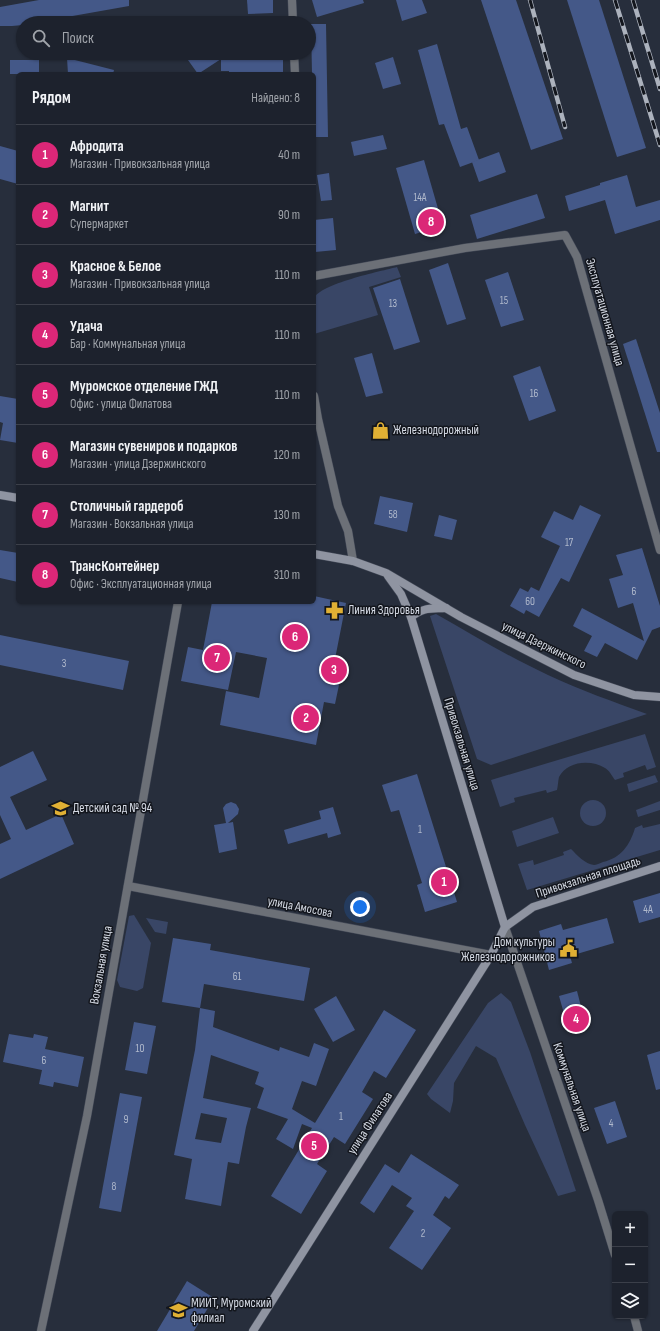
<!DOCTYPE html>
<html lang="ru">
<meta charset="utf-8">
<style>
:root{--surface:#1d222d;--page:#252a35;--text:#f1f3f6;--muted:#a0a4aa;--line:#3b3f49;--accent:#db2777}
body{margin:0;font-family:"Sofia Sans Condensed",sans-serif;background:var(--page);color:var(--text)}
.controls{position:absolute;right:12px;bottom:12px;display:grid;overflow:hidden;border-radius:6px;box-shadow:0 1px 3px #0004}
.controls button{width:36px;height:36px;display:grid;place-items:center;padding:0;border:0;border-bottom:1px solid var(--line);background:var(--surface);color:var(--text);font:20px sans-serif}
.you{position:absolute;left:360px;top:907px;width:14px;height:14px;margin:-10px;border:3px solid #fff;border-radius:50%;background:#1a73e8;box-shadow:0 0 0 6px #1a73e833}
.badge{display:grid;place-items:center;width:26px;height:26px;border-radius:50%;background:var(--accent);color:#fff;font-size:13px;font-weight:700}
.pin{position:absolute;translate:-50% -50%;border:2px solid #fff;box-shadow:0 1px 4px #0006}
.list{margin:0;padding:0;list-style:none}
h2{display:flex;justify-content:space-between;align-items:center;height:52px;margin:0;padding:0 16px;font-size:17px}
h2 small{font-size:13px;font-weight:400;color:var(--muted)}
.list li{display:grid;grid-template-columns:26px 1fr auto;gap:12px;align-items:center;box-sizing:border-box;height:60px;padding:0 16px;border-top:1px solid var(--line)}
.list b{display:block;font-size:15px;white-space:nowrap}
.list p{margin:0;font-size:13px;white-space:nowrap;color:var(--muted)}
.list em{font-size:13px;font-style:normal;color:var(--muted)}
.icon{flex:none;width:22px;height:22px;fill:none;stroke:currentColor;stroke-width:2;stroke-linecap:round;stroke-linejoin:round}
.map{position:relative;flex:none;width:660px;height:1331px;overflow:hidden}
.search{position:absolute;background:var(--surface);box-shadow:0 1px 3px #0004;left:16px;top:16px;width:300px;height:44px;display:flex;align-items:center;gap:10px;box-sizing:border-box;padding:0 14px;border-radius:22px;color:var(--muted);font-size:15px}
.panel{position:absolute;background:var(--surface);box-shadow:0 1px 3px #0004;left:16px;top:72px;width:300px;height:532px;border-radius:6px}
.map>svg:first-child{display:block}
</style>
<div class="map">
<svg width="660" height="1331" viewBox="0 0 660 1331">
<rect width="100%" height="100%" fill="#272e3c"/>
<g fill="#394666">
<path d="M397,267L401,277L369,287L378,315L314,334C314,324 312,308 314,299C318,284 382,271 397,267Z"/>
<path d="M436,614C473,635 509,657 548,675C580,690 614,702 647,714L491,765L477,759L430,616Z"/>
<path d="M645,734L656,767L647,770L645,765L623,773L624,777L615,780C612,776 609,770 605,768C591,759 567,761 559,777C558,781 558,786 557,790L547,793L546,790L514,798L515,802L500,807L491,780Z"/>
<path d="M655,775L658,782L629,792L627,784Z"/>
<circle cx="593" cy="813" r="13"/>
<path d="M660,801V810L638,817L636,810Z"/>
<path d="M553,817L559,833L517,847L512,831Z"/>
<path d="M660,824V850L527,890L518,864L533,860L534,865L564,855L563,852L571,849C577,855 585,864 594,865C596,865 600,863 603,862C621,858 630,845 635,828L642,825L643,828Z"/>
<path d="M134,915L151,943L143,988L137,991L120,987L117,980L129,916Z"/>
<path d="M146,918L168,922L166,934L155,932Z"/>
<path d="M501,993L511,1002L530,1052L576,1191L558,1196L525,1125L496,1058L476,1046L454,1083L453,1101L450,1113L431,1099L427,1094L488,1003Z"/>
</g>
<g fill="#445888" fill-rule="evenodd">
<path d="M39,0H129V6L33,23H23V25L12,26H0V7Z"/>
<path d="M247,0H273V13L248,14Z"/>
<path d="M312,0H363L364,3L317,17Z"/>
<path d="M396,0H422L427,13L402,21Z"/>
<path d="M481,0H516L563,139L531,150Z"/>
<path d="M567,0H599L646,148L617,157Z"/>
<path d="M311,24H326L328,137H314V74H312Z"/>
<path d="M437,44L461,129L467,127L479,160L460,167L444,124L439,125L418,50Z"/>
<path d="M183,53H283V74H229V71H221V59L198,74Z"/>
<path d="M393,57L401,84L383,89L375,63Z"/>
<path d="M67,58L114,70L113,74H68Z"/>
<rect x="10" y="60" width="29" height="14"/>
<path d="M383,135L387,149L354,156L351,142Z"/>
<path d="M0,146L18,151V184L0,179Z"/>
<path d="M499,152L506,172L479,182L472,162Z"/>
<path d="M424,160L443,226L415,234L396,168Z"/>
<path d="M329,173L332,200L321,201L317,175Z"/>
<path d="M627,175L636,207L660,200V220L615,234L605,200L569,211L565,196L600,185V183Z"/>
<path d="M537,194L545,218L477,239L470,215Z"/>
<path d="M333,218L336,250L315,252L314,220Z"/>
<path d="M448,263L466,319L447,325L429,270Z"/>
<path d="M508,272L524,320L501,327L485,280Z"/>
<path d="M400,279L420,342L394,350L373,288Z"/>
<path d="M636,339L660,413V452H657L623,344Z"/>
<path d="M372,353L383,393L366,397L354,358Z"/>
<path d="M540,366L556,411L529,421L513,376Z"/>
<path d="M0,396L18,399V443L0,440L3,423L0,422Z"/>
<path d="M380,496L413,503L407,532L374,524Z"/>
<path d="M580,505L601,515L569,582L561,578L539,617L526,610L524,614L510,606L520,588L528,592L531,587L539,591L560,546L541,537L554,511L573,520Z"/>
<path d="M439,515L457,520L452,540L434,536Z"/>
<path d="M642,548L660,606V627L652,630L637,660L605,643L597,657L584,651L592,636L573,626L582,608L644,641L633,603L618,608L609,579L623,575L616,555Z"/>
<path d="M0,550L18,553V582L0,578Z"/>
<path d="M314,596L346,603L335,659L344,661L335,704L324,702L316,745L220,725L226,691L259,698L267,658L236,652L228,690L181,681L188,647L203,650L212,602H314Z"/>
<path d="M0,635L129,661L123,690L0,665Z"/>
<path d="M33,751L47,780L10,797L26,830L61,814L74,844L0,879V844L11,839L0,815V767Z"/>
<path d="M417,774L457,902L425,912L417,885L422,883L399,810L391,812L382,785Z"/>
<path d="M231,802L236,804L239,809L238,814L228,823L233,822L237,849L219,853L214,825L226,823L223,808L226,804Z"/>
<path d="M333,807L341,834L328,838L327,833L288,844L284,830L321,819L319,811Z"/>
<path d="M660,893V917L639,923L633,901Z"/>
<path d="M607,918L614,943L570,956L572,963L549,970L539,931L561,924L563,930Z"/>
<path d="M173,938L211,944L210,950L310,968L304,1001L204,984L200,1008L162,1002Z"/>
<path d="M577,991L586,1026L569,1031L559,996Z"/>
<path d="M336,996L355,1030L333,1042L314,1009Z"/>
<path d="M200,1008L215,1011L213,1027L279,1051L280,1047L309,1057L314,1043L329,1049L316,1086L302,1081L292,1109L315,1123L384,1010L416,1030L386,1078L374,1071L362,1092L373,1099L345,1144L334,1137L317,1164L327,1171L301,1214L271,1196L312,1128L302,1124L293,1149L276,1139L288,1119L257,1108L264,1088L255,1084L259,1072L211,1055L203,1098L251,1108L246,1127L239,1164L228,1162L221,1206L185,1199L192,1159L174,1155L195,1050ZM201,1113L227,1118L221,1143L195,1139Z"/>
<path d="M134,1022L156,1026L147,1074L125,1070Z"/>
<path d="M9,1034L33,1038L34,1034L48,1037L45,1049L84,1057L78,1087L54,1082L53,1087L39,1084L42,1070L3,1062Z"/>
<path d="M660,1051V1089L656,1090L647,1055Z"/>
<path d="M120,1093L142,1097L121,1212L99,1208Z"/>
<path d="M615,1101L627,1137L607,1144L594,1108Z"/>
<path d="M411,1154L459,1185L449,1199L445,1196L433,1215L451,1228L422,1270L389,1248L414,1211L406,1206L412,1198L392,1185L374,1213L360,1203L385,1164L399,1173Z"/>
<path d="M187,1281L214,1298L194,1331H157Z"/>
</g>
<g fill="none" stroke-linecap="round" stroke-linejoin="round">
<defs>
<g id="street">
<path d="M292,0L293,23"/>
<path d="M294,53L295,74"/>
<path d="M314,276L465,248L565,235L577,257L660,550"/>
<path d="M314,396L318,419L338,506L348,531L353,561"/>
<path d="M128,886L491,955"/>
<path d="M505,927L598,1200L615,1255"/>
<path d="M634,1316L638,1331"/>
<path d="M41,1331L87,1116L178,602"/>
</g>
<g id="secondary">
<path d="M0,495L18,498"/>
<path d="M314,554L353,561L386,573L461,617L574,675L634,695L660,697"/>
<path d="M388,576L401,594L411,617L505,927"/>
<path d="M411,617C424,607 430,609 446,608"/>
<path d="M253,1331L477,977L491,955L505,927L533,907L660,866"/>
</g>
</defs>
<use href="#street" stroke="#434957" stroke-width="9"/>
<use href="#secondary" stroke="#434957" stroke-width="9"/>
<use href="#street" stroke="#6c7077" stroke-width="8"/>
<use href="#secondary" stroke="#8f94a1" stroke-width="8"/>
<defs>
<g id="rail">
<path d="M530,0L565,127"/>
<path d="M615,0L660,145"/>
<path d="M633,0L660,89"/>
</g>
</defs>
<use href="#rail" stroke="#acb2bd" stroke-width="4.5"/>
<use href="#rail" stroke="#13161d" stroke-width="3" stroke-dasharray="9" stroke-linecap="butt"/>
</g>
<defs>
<symbol id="shop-bare" viewBox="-9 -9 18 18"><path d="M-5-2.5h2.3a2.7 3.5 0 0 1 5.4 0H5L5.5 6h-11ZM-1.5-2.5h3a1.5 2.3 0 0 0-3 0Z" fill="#e0b034" stroke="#13161d" stroke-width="2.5" paint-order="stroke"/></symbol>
<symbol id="pharmacy-bare" viewBox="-9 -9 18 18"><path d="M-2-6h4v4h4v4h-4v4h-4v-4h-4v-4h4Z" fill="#e0b034" stroke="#13161d" stroke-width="2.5" paint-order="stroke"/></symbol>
<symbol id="school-bare" viewBox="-9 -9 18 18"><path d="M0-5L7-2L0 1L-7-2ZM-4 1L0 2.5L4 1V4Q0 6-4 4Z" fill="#e0b034" stroke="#13161d" stroke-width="2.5" paint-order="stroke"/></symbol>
<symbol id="civic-bare" viewBox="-9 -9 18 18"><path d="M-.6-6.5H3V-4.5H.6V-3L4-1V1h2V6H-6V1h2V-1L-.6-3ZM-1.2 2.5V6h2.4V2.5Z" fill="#e0b034" stroke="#13161d" stroke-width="2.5" paint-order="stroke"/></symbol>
<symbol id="university-bare" viewBox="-9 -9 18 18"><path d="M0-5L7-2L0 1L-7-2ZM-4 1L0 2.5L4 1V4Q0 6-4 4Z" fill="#e0b034" stroke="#13161d" stroke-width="2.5" paint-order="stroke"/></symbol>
</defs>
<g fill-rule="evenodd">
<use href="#shop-bare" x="368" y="418" width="25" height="25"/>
<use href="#pharmacy-bare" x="322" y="598" width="25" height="25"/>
<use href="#school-bare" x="48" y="796" width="25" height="25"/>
<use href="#civic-bare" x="556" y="936" width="25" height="25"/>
<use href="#university-bare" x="166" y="1298" width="25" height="25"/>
</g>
<g text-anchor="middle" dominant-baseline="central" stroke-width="3" stroke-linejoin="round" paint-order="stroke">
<g font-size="11" fill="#b0b9cc">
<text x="420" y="197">14А</text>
<text x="504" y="300">15</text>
<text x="393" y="303">13</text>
<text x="534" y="393">16</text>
<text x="393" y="514">58</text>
<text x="569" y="542">17</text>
<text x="634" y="591">6</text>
<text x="530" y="601">60</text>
<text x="64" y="663">3</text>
<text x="420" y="829">1</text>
<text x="648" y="909">4А</text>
<text x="237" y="976">61</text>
<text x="140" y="1048">10</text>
<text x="44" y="1060">6</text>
<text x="341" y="1116">1</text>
<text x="126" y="1119">9</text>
<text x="611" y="1123">4</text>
<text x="114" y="1186">8</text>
<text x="423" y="1233">2</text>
</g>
<g font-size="13" fill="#d4d9e3" stroke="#13161d">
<text transform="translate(605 312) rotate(74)">Эксплуатационная улица</text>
<text transform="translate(544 645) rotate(26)">улица Дзержинского</text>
<text transform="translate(462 744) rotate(73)">Привокзальная улица</text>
<text transform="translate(588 877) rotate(-18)">Привокзальная площадь</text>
<text transform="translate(300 907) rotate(11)">улица Амосова</text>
<text transform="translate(101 965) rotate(-80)">Вокзальная улица</text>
<text transform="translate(572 1087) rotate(71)">Коммунальная улица</text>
<text transform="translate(370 1123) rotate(-57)">улица Филатова</text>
</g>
<g font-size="13" fill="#d4d9e3" stroke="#13161d" text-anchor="start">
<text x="393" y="430">Железнодорожный</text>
<text x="348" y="610">Линия Здоровья</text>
<text x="73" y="808">Детский сад № 94</text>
<text x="555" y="942" text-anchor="end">Дом культуры<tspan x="555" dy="15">Железнодорожников</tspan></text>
<text x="191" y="1303">МИИТ, Муромский<tspan x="191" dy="15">филиал</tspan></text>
</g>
</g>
</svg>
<div class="controls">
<button>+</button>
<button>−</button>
<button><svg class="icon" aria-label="layers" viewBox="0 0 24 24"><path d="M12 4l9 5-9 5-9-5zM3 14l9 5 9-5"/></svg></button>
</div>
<div class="you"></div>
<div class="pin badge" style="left:444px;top:882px">1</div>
<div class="pin badge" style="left:306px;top:718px">2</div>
<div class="pin badge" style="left:334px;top:670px">3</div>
<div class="pin badge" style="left:576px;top:1019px">4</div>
<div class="pin badge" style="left:314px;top:1146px">5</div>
<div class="pin badge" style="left:295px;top:637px">6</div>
<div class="pin badge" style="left:217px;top:658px">7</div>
<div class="pin badge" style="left:431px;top:222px">8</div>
<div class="search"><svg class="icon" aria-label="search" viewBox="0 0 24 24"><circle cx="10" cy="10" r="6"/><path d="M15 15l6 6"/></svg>Поиск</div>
<section class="panel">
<h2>Рядом<small>Найдено: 8</small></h2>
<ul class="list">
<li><span class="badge">1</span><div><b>Афродита</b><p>Магазин · Привокзальная улица</p></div><em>40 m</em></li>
<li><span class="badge">2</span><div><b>Магнит</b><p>Супермаркет</p></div><em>90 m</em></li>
<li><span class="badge">3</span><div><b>Красное &amp; Белое</b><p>Магазин · Привокзальная улица</p></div><em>110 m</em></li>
<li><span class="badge">4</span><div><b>Удача</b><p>Бар · Коммунальная улица</p></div><em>110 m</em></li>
<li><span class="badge">5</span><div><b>Муромское отделение ГЖД</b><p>Офис · улица Филатова</p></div><em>110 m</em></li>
<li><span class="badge">6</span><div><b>Магазин сувениров и подарков</b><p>Магазин · улица Дзержинского</p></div><em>120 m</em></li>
<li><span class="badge">7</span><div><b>Столичный гардероб</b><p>Магазин · Вокзальная улица</p></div><em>130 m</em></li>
<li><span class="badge">8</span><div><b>ТрансКонтейнер</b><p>Офис · Эксплуатационная улица</p></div><em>310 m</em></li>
</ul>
</section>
</div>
